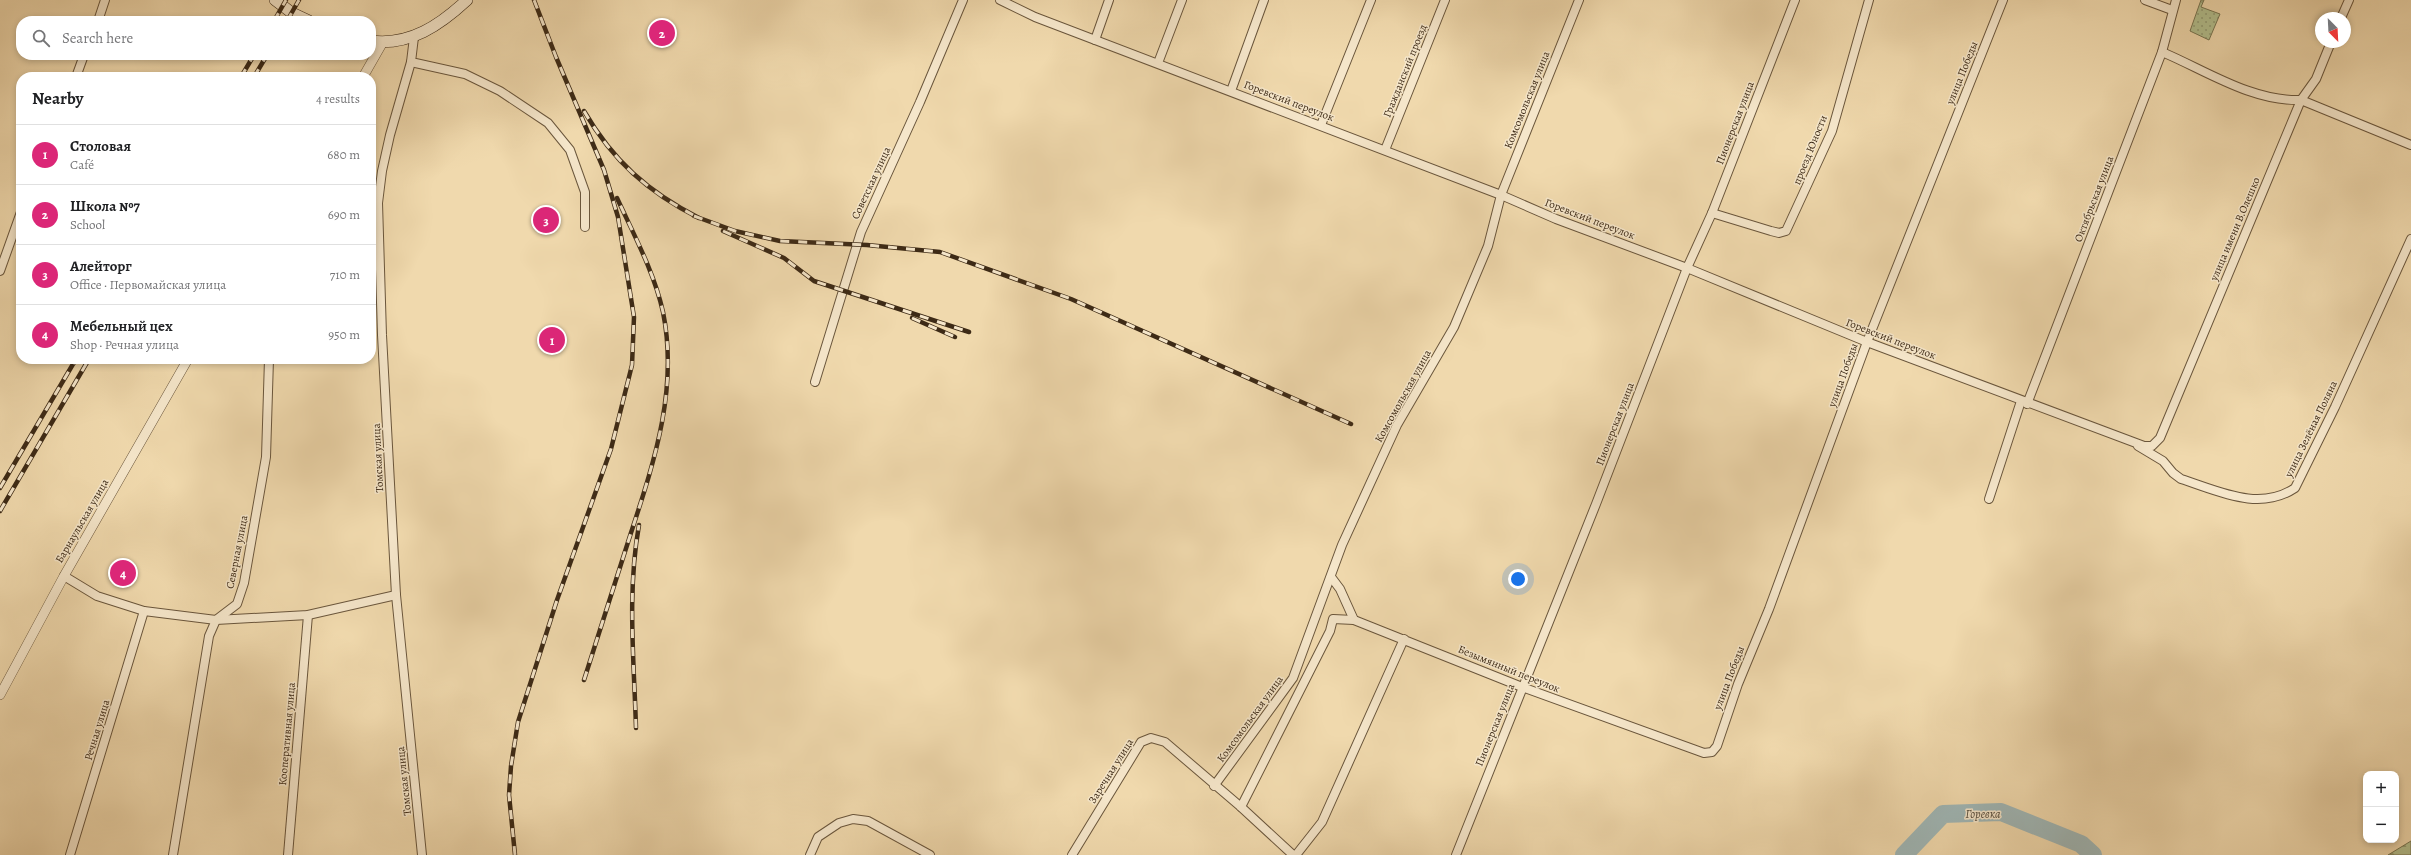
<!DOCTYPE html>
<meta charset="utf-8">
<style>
:root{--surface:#fff;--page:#f6f6f6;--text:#202124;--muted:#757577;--line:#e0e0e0;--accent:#db2777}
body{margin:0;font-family:Alegreya,serif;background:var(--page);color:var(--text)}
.controls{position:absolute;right:12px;bottom:12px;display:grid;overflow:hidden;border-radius:8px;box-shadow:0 2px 6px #0003}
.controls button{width:36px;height:36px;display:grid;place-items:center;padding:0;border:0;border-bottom:1px solid var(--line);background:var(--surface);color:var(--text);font:20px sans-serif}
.compass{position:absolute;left:2315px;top:12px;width:36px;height:36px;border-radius:50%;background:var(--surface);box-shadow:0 2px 6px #0003;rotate:156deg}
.you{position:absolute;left:1518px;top:579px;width:14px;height:14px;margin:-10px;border:3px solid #fff;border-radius:50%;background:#1a73e8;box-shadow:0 0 0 6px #1a73e833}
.badge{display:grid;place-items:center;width:26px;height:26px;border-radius:50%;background:var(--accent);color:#fff;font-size:13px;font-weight:700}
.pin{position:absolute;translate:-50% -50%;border:2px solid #fff;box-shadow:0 1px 4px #0006}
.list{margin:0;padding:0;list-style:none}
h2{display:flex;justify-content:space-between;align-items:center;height:52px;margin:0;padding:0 16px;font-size:17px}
h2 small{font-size:13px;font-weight:400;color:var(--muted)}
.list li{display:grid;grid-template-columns:26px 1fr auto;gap:12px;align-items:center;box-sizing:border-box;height:60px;padding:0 16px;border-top:1px solid var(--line)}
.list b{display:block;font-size:15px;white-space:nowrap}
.list p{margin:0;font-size:13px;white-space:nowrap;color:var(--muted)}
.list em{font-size:13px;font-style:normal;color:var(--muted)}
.icon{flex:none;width:22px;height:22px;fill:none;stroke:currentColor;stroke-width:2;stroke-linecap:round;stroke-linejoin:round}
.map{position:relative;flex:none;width:2411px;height:855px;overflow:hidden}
.search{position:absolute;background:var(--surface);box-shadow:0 2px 6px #0003;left:16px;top:16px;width:360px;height:44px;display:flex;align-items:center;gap:10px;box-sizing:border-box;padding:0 14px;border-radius:16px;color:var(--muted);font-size:15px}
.panel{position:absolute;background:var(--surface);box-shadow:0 2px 6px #0003;left:16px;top:72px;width:360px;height:292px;border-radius:16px}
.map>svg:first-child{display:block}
</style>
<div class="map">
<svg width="2411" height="855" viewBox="0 0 2411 855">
<defs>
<pattern id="grass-dots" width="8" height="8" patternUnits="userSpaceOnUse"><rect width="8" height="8" fill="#b3c08f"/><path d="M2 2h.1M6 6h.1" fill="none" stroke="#939c74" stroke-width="1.8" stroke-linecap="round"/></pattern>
<pattern id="forest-firs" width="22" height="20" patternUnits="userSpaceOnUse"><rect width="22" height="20" fill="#b3c08f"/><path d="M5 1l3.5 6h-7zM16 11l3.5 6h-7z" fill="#939c74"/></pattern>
</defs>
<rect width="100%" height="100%" fill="#f0d9ad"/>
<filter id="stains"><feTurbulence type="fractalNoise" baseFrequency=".005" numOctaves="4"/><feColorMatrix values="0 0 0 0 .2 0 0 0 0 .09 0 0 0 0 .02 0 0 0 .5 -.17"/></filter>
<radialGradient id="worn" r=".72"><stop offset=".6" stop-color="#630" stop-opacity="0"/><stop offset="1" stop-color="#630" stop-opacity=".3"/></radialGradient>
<path fill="url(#grass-dots)" stroke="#787552" d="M2201,0H2204L2201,7L2220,14L2209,40L2190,31Z"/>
<path fill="url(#forest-firs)" stroke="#787552" d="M2411,841V855H2388Z"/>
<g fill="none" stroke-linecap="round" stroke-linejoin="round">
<path stroke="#a0b7b6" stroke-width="18" d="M1904,855L1943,814L2001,812L2081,844L2093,855"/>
<defs>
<g id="minor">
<path d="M1000,0L1035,17L1501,195L1556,219L1687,268L1867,342L2144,446H2152L2160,438L2301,100L2316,79L2331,42"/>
<path d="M2145,0L2172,10"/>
<path d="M2341,18L2349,0"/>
<path d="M98,21L105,0"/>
<path d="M414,37L411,62L465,74L500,91L548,123L570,150L585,192V227"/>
<path d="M1095,40L1109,0"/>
<path d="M2162,52C2205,70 2252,102 2301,100L2411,145"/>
<path d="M411,62L390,135L382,171L378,203L382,335L396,595L422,855"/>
<path d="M1158,63L1182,0"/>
<path d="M76,77L84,55"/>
<path d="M1231,91L1264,0"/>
<path d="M1321,125L1371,0"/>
<path d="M1385,150L1445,0"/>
<path d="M1712,213L1771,231L1779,233L1786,231L1832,131L1869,0"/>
<path d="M0,271L21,212"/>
<path d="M815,382L861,232L920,102L963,0"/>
<path d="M2027,404L2162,52L2176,0"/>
<path d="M2138,446L2163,461L2173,473L2181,479C2219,491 2259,512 2295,488L2335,407L2411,239"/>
<path d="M1989,499L2021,401"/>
<path d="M64,576L97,596L144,611L216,620L308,615L396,595"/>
<path d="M1331,577L1340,589L1354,620L1522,687L1704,753L1712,752L1717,746L1738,684L1769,609L1867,342L2003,0"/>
<path d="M1214,786L1293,678L1342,545L1397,425L1454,327L1488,246L1501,195L1579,0"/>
<path d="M1241,807L1330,631L1333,619L1354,620"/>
<path d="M70,855L144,611"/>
<path d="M173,855L209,636L216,620L237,604L244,583L266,457L269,359"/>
<path d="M288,855L308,615"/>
<path d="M810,855L818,837L839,823L853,819L868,821L930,855"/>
<path d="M1072,855L1141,742L1151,738L1165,742L1241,807L1293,855"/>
<path d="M1296,855L1322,822L1404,639"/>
<path d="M1456,855L1596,504L1687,268L1712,213L1795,0"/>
</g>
<g id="tertiary">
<path d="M363,77L383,42"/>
<path d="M0,695L64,576L188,359"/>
</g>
<g id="secondary">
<path d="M275,0L292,13L309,21"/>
<path d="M371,41C410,46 440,25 467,0"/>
</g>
</defs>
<use href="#minor" stroke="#6a563c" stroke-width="10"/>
<use href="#tertiary" stroke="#6a563c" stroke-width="10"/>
<use href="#secondary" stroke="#3d2a16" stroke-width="12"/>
<use href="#minor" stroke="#f5e6ca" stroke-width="8"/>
<use href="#tertiary" stroke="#f5e6ca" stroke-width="9"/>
<use href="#secondary" stroke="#f5e6ca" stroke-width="11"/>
<defs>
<g id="rail">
<path d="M274,21L286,0"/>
<path d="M287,21L299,0"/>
<path d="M241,77L254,55"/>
<path d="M254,77L267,55"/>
<path d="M584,111C613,161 648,192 699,218"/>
<path d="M694,216L735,231L780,241L867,245L940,252L1071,299L1351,424"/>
<path d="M723,231L784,258L814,281L969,332"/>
<path d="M912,318L955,337"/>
<path d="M0,488L76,359"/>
<path d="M0,511L89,359"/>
<path d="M584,680C599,633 614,586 629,539C653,465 679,391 663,312C654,272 634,235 617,198"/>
<path d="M636,728C634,660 627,592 639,525"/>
<path d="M515,855L509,795L511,766L518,722L557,600L611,449L632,365L634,317L618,217L604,170L556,57L534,0"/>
</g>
</defs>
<use href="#rail" stroke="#3d2a16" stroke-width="4.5"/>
<use href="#rail" stroke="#f5e6ca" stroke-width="3" stroke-dasharray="9" stroke-linecap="butt"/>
</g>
<g text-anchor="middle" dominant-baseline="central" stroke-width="3" stroke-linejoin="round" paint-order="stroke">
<g font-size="11" fill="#3d2a16" stroke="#f5e6ca">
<text transform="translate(1405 71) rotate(-68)">Гражданский проезд</text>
<text transform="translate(1962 73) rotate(-68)">улица Победы</text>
<text transform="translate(1527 100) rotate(-68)">Комсомольская улица</text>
<text transform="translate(1289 101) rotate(21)">Горевский переулок</text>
<text transform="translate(1735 123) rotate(-69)">Пионерская улица</text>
<text transform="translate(1810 150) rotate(-68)">проезд Юности</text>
<text transform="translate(871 183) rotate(-65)">Советская улица</text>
<text transform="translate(2094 199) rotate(-69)">Октябрьская улица</text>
<text transform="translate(1590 219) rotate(21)">Горевский переулок</text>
<text transform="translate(2235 229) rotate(-67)">улица имени В.Олешко</text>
<text transform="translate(1891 339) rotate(21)">Горевский переулок</text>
<text transform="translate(1843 375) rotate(-70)">улица Победы</text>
<text transform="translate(1403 396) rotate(-61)">Комсомольская улица</text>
<text transform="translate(1615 424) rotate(-69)">Пионерская улица</text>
<text transform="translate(2311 429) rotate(-64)">улица Зелёная Поляна</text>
<text transform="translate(378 458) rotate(-93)">Томская улица</text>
<text transform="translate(82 521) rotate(-60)">Барнаульская улица</text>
<text transform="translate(237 552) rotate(-79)">Северная улица</text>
<text transform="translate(1509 669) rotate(22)">Безымянный переулок</text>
<text transform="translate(1729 678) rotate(-69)">улица Победы</text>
<text transform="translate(1250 719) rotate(-54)">Комсомольская улица</text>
<text transform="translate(1495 725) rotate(-68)">Пионерская улица</text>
<text transform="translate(97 730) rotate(-73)">Речная улица</text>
<text transform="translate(287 734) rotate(-85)">Кооперативная улица</text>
<text transform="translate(1111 771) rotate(-58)">Заречная улица</text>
<text transform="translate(404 781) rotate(-96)">Томская улица</text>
</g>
<g font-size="12" font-style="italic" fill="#564d3e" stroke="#f5e6ca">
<text x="1983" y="814">Горевка</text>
</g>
</g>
<rect width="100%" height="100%" filter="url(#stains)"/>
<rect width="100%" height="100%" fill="url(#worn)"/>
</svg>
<div class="controls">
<button>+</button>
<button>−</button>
</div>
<svg class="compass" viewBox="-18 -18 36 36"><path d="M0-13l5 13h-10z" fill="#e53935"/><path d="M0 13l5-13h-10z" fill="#757577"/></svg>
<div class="you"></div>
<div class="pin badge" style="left:552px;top:340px">1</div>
<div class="pin badge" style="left:662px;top:33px">2</div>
<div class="pin badge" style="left:546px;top:220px">3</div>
<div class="pin badge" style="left:123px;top:573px">4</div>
<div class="search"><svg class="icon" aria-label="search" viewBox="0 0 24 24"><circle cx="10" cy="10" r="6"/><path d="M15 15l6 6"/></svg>Search here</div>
<section class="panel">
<h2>Nearby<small>4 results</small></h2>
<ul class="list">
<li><span class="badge">1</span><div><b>Столовая</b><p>Café</p></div><em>680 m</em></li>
<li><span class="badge">2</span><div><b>Школа №7</b><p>School</p></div><em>690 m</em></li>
<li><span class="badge">3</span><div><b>Алейторг</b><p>Office · Первомайская улица</p></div><em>710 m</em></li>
<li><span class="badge">4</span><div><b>Мебельный цех</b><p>Shop · Речная улица</p></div><em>950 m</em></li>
</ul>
</section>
</div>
